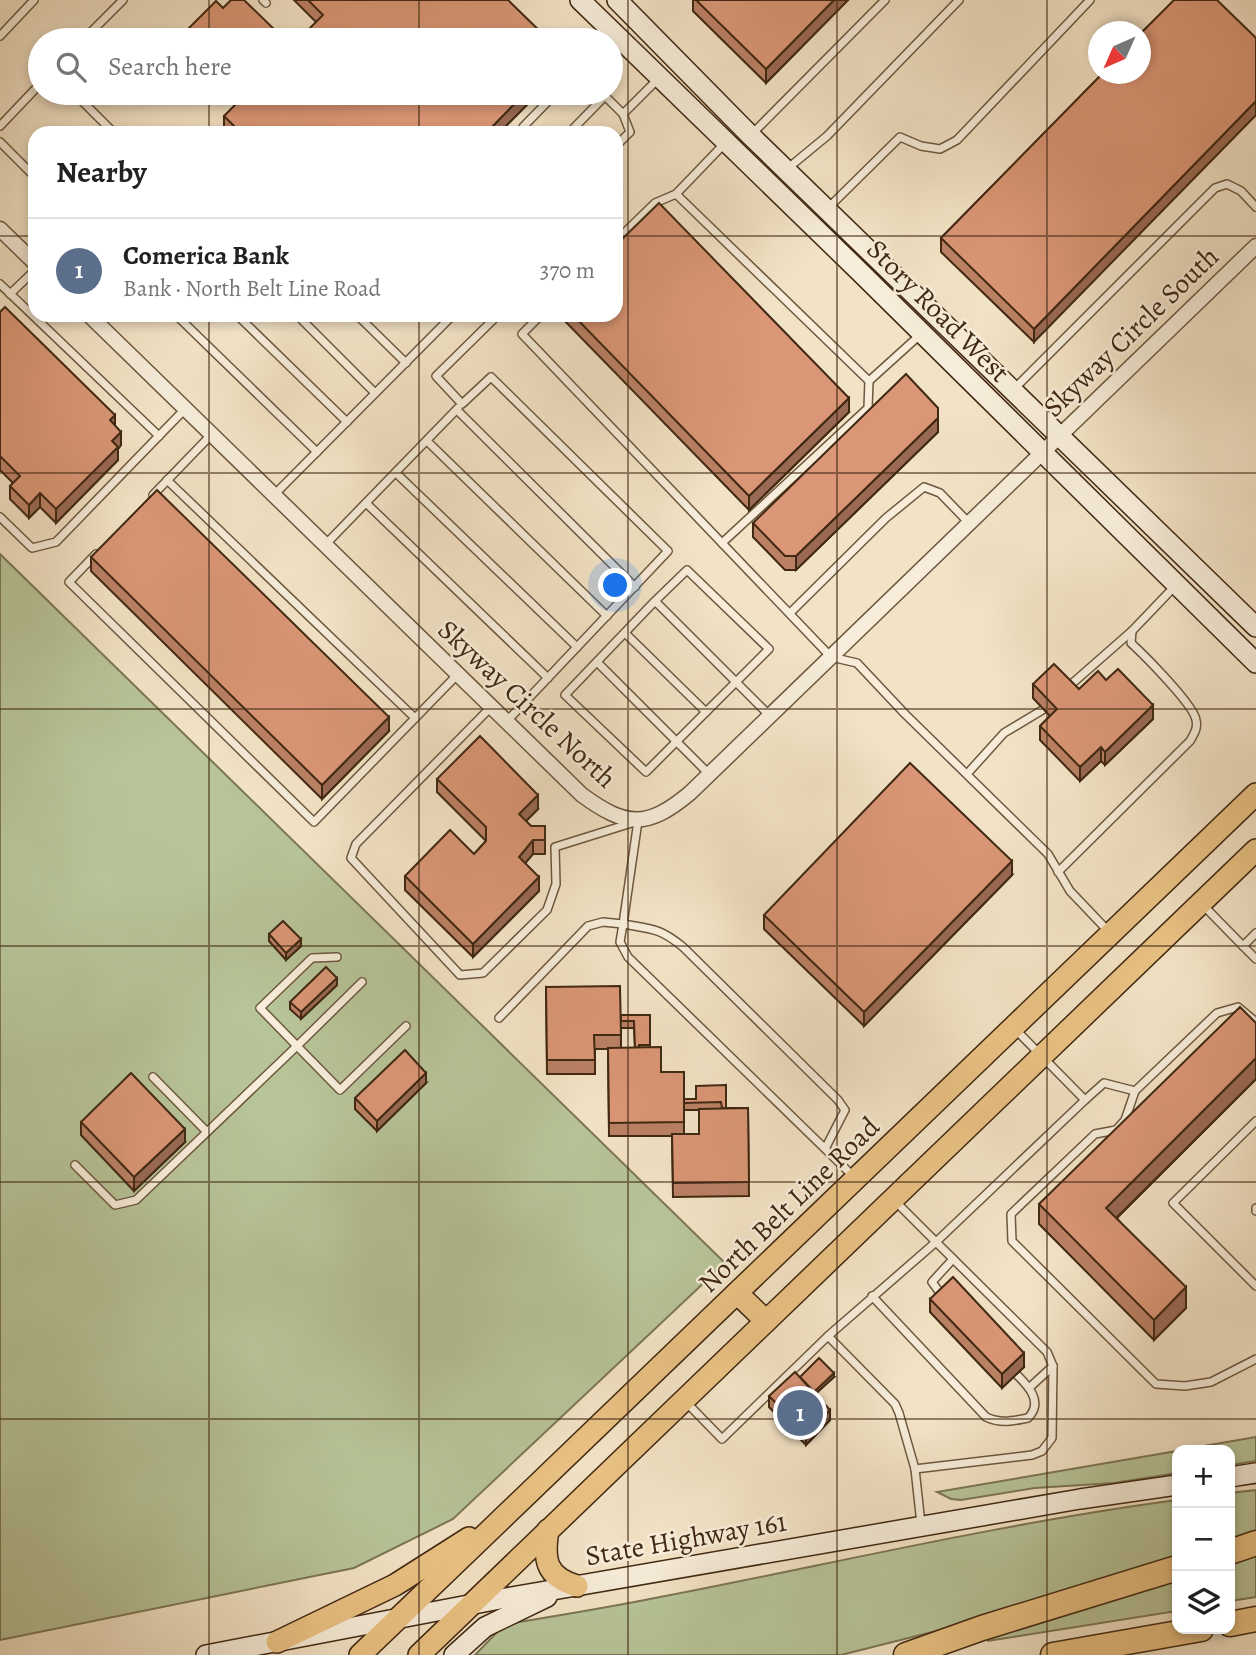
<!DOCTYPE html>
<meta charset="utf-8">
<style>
:root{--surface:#fff;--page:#f6f6f6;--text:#222;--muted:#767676;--line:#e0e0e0;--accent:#8f2418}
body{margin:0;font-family:Alegreya,serif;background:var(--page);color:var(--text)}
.controls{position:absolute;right:21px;bottom:21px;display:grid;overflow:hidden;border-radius:14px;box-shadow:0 4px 10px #0003}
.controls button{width:63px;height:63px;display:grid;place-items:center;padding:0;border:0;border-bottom:2px solid var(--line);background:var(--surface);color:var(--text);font:35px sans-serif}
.compass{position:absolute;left:1088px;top:21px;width:63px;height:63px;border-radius:50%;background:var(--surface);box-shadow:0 4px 10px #0003;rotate:225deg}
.you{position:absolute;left:616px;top:586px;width:24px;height:24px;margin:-18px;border:5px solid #fff;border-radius:50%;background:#1a73e8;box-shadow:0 0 0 10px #1a73e833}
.badge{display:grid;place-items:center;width:46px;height:46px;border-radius:50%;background:var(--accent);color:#fff;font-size:23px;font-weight:700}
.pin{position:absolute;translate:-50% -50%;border:4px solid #fff;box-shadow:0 2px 7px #0006}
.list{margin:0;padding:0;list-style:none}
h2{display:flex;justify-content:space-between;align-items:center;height:91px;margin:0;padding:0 28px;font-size:30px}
h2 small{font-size:23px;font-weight:400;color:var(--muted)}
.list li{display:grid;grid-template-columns:46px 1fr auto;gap:21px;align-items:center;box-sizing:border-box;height:105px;padding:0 28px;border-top:2px solid var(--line)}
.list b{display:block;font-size:26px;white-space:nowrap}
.list p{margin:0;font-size:23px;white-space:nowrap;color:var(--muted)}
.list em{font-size:23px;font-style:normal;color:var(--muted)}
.icon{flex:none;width:38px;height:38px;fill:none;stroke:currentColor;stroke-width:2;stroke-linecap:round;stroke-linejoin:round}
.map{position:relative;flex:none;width:1256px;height:1655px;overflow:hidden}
.search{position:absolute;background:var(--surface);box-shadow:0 4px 10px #0003;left:28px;top:28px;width:595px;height:77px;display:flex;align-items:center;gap:18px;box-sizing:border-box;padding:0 24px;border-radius:38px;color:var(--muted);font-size:26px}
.panel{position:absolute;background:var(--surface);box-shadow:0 4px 10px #0003;left:28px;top:126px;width:595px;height:196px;border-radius:21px}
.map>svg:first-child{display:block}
</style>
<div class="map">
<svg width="1256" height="1655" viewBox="0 0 1256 1655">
<rect width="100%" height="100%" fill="#f3e3c6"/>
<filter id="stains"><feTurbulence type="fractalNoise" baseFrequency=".00286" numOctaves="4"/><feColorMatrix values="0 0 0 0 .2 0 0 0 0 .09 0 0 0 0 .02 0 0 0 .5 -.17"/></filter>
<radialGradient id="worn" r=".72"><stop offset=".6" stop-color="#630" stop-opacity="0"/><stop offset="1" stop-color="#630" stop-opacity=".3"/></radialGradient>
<g fill="#b7c498" stroke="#7c7655" stroke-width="2">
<path d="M0,554L725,1263L453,1519L354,1568L0,1640Z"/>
<path d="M1256,1437V1461L1230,1465V1450H1180Z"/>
<path d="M1177,1451V1473L1114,1483L1035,1488L961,1500L951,1499L937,1492Z"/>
<path d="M1256,1490V1534L1230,1542V1493Z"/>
<path d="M1177,1500V1559L972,1622L841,1655H475L502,1627L513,1623C562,1615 611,1607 660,1597C832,1564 1003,1523 1177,1500Z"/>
<path d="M1256,1554V1597L1230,1601V1562Z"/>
<path d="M1177,1578V1611L988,1641L987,1638Z"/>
</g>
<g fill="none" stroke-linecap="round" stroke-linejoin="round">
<defs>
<g id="lane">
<path d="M263,0L266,3"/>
<path d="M0,36L34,0"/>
<path d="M83,40L123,0"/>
<path d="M74,93L114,133"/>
<path d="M602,93L623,114"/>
<path d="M0,126L40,84"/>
<path d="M524,133L523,127L556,93"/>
<path d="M569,133L605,96"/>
<path d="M751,135L885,0"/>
<path d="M0,142L35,177"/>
<path d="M616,146L630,132L623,114L659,78"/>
<path d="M787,169L827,136L959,0"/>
<path d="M676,194L869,381"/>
<path d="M827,209L900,137L921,146L940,149L957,140L1090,0"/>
<path d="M616,241L655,203L676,194L726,142"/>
<path d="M0,284L159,436"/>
<path d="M10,294L35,270"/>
<path d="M176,315L317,452"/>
<path d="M237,315L347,422"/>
<path d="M297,315L375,393"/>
<path d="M357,315L406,363"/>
<path d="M498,315L436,376L462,404L491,377L668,551L507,721"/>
<path d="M541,315L522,334L831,657L857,663L905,714L1048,854L1070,891L1110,933"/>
<path d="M1013,390L1215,188L1227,184L1241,191L1256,207"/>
<path d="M457,410L635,587"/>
<path d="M427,441L607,616"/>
<path d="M396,473L577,647"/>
<path d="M167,480L415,718"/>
<path d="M153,495L211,435"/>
<path d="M274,495L453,315"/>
<path d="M366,503L548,678"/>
<path d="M0,517L32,548L56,542L185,409"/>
<path d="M722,543L868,408L869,381L921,334"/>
<path d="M325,545L458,408"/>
<path d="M96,554L69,582L314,822L458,674"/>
<path d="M655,601L687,570L769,649C728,690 687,731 646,772L565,695L655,601L770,716"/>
<path d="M790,613L886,518L924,487L940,493L969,523"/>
<path d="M625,633L706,712"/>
<path d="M597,662L709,774"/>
<path d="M1067,688L1132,631"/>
<path d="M491,707L356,844L351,858L460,975L483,973L547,910L556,884L555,847L638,821L623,924C652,929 660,928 683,947L838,1100L845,1110L826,1147"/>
<path d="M967,774L1004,733L1044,709"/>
<path d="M1058,872L1190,741C1194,734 1198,728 1196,720C1194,705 1144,655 1131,643L1132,631L1176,585"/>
<path d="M1202,904L1243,946L1256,933"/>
<path d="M1243,946L1256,959"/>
<path d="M362,982L297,1046L340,1090L406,1026"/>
<path d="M499,1018L588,926L603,922L623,924L620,942L628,957L853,1176"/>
<path d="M153,1077L207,1132"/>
<path d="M1135,1091L1125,1120L1116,1130L1095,1134L1011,1214L1012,1241L1156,1384L1185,1386L1211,1382L1256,1359"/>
<path d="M1085,1100L1104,1083L1135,1091L1217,1013L1238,1007L1256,1022"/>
<path d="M1256,1121L1173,1203L1256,1286"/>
<path d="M75,1165L115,1205L136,1200L297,1046L260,1008L312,958L337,957"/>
<path d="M894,1200L936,1242L1085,1100L1015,1029"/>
<path d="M1256,1208V1211"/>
<path d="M872,1296L986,1417C1001,1424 1012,1421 1028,1418C1046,1400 1024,1382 1011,1369"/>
<path d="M943,1297L932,1282L953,1259"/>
<path d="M828,1336L895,1404L899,1413L915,1469"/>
<path d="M1029,1388L1053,1366"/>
<path d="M686,1402L722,1439L828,1336L936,1242L1047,1352L1053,1366L1052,1438L1042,1451L1032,1455L915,1469L921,1524"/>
</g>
<g id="street">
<path d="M0,229L35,263"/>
<path d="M89,315L582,795C626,827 647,829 690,793L1256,246"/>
</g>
<g id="secondary">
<path d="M580,0L860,272L1256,663"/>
<path d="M617,0L750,135L1256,627"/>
<path d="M1230,1477L1256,1473"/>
<path d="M206,1655L500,1599L1080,1499L1177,1485"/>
<path d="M454,1655L485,1627L547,1597"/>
</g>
<g id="primary">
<path d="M737,1293L766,1321"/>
<path d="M548,1530C543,1560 546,1577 577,1586"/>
<path d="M277,1642L395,1585L469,1538"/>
<path d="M360,1655L1256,794"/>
<path d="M419,1655L1256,850"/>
</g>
<g id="highway">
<path d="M1230,1552L1256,1543"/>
<path d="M1230,1624L1256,1619"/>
<path d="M906,1655L982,1628L1177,1568"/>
<path d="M1053,1655L1201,1629"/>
</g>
</defs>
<use href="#lane" stroke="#6d573f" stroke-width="10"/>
<use href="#street" stroke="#6d573f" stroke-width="17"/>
<use href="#secondary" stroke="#402812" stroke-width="22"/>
<use href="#primary" stroke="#402812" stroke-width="24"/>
<use href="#highway" stroke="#402812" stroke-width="27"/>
<use href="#lane" stroke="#f7edda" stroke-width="7"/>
<use href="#street" stroke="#f7edda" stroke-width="14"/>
<use href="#secondary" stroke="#f7edda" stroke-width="19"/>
<use href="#primary" stroke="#eac283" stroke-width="21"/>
<use href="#highway" stroke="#eac283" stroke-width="24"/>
</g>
<g fill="#bb8165" stroke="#402812" stroke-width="2" fill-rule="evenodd">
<path d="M294,0H508L316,22Z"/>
<path d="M693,0H848L766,83L693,11Z"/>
<path d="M223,8L281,40H187V30Z"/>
<path d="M1102,74L1034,342L941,252V238Z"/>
<path d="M224,116L499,133H227L224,130Z"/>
<path d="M0,312L115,426L121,445L118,449V460L56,523L40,507L29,518L10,499V486L13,483L0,470Z"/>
<path d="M559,315H616L849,412L749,510Z"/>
<path d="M938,432L796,570H785L753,537V523Z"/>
<path d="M91,557L389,731L322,799L91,571Z"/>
<path d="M1106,680L1153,719L1105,765L1101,761L1080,781L1040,740V726L1050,716L1033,698V684L1079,689Z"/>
<path d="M437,779L538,809L526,821L531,826H545V854H533L525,863L539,891L473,957L405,890V876L474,854L486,841L437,792Z"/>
<path d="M1012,875L864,1026L764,929V915Z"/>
<path d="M269,934L301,946L286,960L269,941Z"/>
<path d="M337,985L301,1019L290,1009V1002Z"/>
<path d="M546,987L621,1015H650V1047L661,1072L684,1099H696L726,1085V1108H748L749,1196L673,1197L672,1136H609L608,1049H595V1074H547ZM621,1028H634L635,1048H621ZM684,1110H699V1134H684Z"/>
<path d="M1256,1023V1079L1117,1218L1186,1308L1154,1340L1039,1224V1204Z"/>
<path d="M426,1083L377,1131L355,1109V1098Z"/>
<path d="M81,1122L185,1142L134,1191L81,1135Z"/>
<path d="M930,1299L1024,1367L1002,1388L930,1312Z"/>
<path d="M800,1377H834L815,1394L830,1420L806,1445L769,1407V1396Z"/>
</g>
<g fill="#996953" stroke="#402812" stroke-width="2">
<path d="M834,0H848L766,83V69Z"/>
<path d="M525,93H539L499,133H486Z"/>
<path d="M1256,101V115L1034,342V329Z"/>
<path d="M849,398V412L749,510V496Z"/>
<path d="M115,415V429L110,420Z"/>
<path d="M938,418V432L796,570V556Z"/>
<path d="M121,432V445L118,449V460L56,523V509L112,441Z"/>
<path d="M40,493V507L29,518V505Z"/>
<path d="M1153,705V719L1105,765V752Z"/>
<path d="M389,717V731L322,799V785Z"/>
<path d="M1101,747V761L1080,781V767Z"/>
<path d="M538,795V809L519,828V814Z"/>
<path d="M533,840V854L519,871V857Z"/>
<path d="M1012,861V875L864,1026V1012Z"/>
<path d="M539,877V891L473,957V944Z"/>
<path d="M301,939V946L286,960V953Z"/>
<path d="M337,978V985L301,1019V1012Z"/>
<path d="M1256,1058V1079L1106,1228V1208Z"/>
<path d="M426,1073V1083L377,1131V1121Z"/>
<path d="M185,1129V1142L134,1191V1177Z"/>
<path d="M1186,1287V1308L1154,1340V1320Z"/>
<path d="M1024,1353V1367L1002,1388V1374Z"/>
<path d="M834,1373V1377L810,1399V1395Z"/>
<path d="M830,1410V1420L806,1445V1434Z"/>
</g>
<g fill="#da9676" stroke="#402812" stroke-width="2">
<path d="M231,0H244L281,36L277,40H197L187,30L216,1L223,8Z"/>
<path d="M308,0H508L549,40H298L323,15Z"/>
<path d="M696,0H834L766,69Z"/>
<path d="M1174,0H1217L1256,38V101L1034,329L941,238L1102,74H1140V34Z"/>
<path d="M247,93H525L486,133H241L224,116Z"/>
<path d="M659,203L849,398L749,496L573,315H616V245Z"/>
<path d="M5,307L115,415L110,420L121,432L112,441L118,447L56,509L40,493L29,505L10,486L20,476L0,456V312Z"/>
<path d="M906,374L938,408V418L796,556H785L753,523Z"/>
<path d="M157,490L389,717L322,785L91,557Z"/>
<path d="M1054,664L1079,689L1098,671L1106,680L1118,669L1153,705L1105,752L1101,747L1080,767L1040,726L1057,709L1033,684Z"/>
<path d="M480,736L538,795L519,814L531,826H545V840H533L519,857L539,877L473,944L405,876L450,830L474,854L486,841V827L437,779Z"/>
<path d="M910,763L1012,861L864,1012L764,915Z"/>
<path d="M283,921L301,939L286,953L269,934Z"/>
<path d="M326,967L337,978L301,1012L290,1002Z"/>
<path d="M620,986L621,1035H594L595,1060H547L546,987Z"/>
<path d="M1240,1007L1256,1023V1058L1106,1208L1186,1287L1154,1320L1039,1204Z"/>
<path d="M621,1015H650V1045H639V1047L635,1048L634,1021H621Z"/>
<path d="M661,1047V1072H684V1122L609,1123L608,1048Z"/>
<path d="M405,1050L426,1073L377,1121L355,1098Z"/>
<path d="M131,1073L185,1129L134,1177L81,1122Z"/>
<path d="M726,1085V1108H722L721,1102L684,1103V1099H696V1086Z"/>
<path d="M748,1108L749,1182L673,1183L672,1134H699V1109Z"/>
<path d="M953,1277L1024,1353L1002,1374L930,1299Z"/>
<path d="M819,1358L834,1373L814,1392L800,1377Z"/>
<path d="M795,1372L830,1410L806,1434L769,1396Z"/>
</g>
<path fill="none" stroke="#402812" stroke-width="2" stroke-opacity="0.55" d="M209,0V40M419,0V40M628,0V1655M837,0V1655M1047,0V1655M209,93V133M419,93V133M0,236H35M616,236H1256M209,315V1655M419,315V1655M0,473H1256M0,709H1256M0,946H1256M0,1182H1256M0,1419H1256"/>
<g text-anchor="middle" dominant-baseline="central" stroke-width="5" stroke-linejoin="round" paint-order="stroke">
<g font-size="28" fill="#402812" stroke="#f7edda">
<text transform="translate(938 311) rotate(45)">Story Road West</text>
<text transform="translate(1131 332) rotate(-44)">Skyway Circle South</text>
<text transform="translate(527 704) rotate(43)">Skyway Circle North</text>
<text transform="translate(789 1205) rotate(-44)">North Belt Line Road</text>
<text transform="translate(686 1539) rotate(-10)">State Highway 161</text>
</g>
</g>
<rect width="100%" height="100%" filter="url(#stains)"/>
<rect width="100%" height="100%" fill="url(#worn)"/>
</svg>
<div class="controls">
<button>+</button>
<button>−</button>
<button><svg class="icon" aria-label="layers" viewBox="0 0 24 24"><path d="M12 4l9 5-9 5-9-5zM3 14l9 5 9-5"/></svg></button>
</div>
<svg class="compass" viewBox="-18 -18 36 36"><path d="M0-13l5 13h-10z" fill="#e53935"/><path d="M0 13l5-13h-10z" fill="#767676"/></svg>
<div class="you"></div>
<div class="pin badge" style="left:800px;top:1413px;background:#5c6f8a">1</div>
<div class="search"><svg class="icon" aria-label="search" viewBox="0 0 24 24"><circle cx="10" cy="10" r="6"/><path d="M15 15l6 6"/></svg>Search here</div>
<section class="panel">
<h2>Nearby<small></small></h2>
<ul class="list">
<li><span class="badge" style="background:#5c6f8a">1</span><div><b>Comerica Bank</b><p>Bank · North Belt Line Road</p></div><em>370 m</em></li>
</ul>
</section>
</div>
